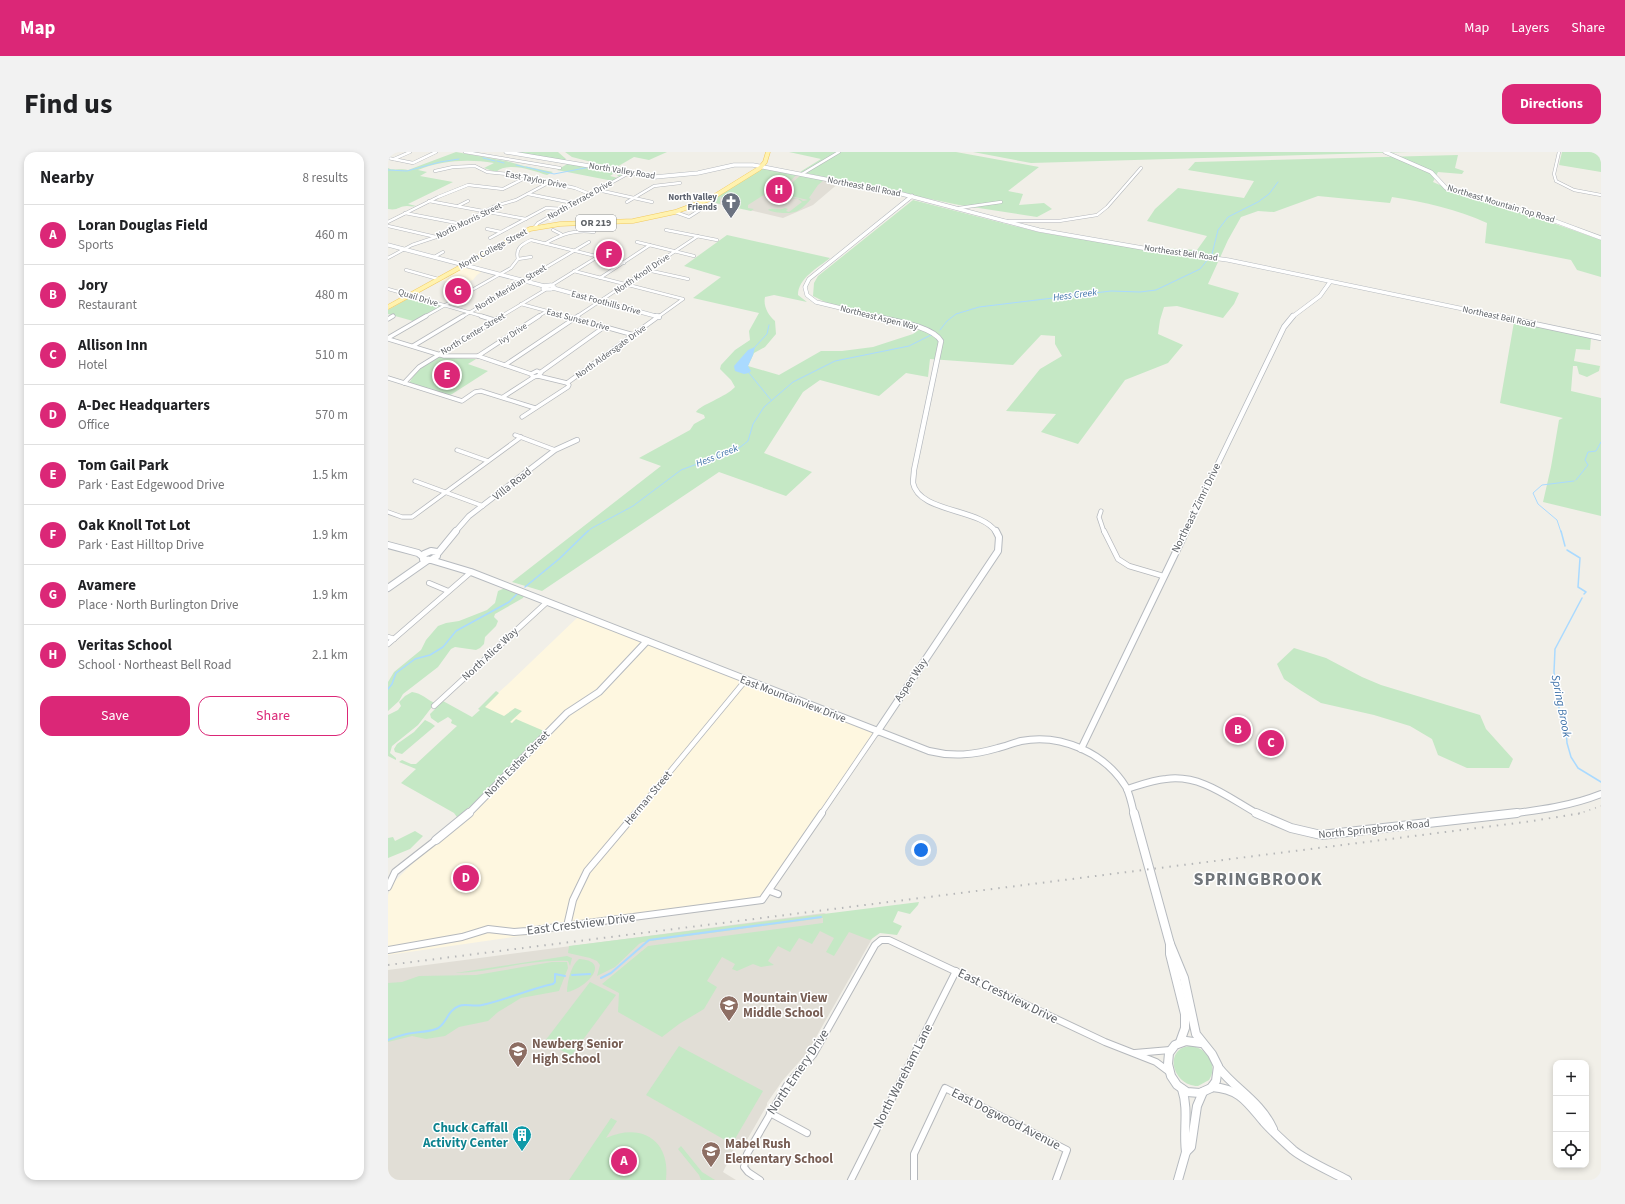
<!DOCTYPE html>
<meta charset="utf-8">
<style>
:root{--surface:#fff;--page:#f2f2f2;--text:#202124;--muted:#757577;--line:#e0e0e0;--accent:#db2777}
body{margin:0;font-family:"Source Sans 3",sans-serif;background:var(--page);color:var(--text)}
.controls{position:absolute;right:12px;bottom:12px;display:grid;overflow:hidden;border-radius:8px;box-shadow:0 2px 6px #0003}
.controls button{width:36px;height:36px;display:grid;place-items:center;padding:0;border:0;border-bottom:1px solid var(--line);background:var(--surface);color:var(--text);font:20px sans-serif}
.you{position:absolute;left:533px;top:698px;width:14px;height:14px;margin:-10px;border:3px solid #fff;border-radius:50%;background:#1a73e8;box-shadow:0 0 0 6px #1a73e833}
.badge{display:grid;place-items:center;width:26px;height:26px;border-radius:50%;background:var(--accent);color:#fff;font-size:13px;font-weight:700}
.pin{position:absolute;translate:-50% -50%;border:2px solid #fff;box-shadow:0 1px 4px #0006}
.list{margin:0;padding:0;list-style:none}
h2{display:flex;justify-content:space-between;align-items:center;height:52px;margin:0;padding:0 16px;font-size:17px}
h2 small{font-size:13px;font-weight:400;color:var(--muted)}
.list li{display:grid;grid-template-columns:26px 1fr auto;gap:12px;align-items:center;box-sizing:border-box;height:60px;padding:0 16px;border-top:1px solid var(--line)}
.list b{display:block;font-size:15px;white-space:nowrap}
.list p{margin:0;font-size:13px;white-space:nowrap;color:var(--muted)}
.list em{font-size:13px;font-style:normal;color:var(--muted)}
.actions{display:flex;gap:8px;padding:12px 16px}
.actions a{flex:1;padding:9px 0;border:1px solid var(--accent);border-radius:12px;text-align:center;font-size:14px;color:var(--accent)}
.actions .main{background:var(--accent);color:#fff}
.icon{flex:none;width:22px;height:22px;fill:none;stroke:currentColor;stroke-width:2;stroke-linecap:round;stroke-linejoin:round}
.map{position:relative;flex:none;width:1213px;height:1028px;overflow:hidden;border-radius:12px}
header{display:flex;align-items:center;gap:24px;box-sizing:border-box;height:56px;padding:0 20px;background:var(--accent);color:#fff}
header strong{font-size:19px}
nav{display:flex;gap:22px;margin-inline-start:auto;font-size:14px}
.intro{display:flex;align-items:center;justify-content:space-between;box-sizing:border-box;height:96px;padding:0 24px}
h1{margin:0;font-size:28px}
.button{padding:10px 18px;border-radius:12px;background:var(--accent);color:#fff;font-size:14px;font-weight:700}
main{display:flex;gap:24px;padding:0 24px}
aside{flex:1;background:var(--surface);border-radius:12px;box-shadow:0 2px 6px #0003}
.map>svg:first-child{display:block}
</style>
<header>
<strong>Map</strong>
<nav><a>Map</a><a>Layers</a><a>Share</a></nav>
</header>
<div class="intro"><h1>Find us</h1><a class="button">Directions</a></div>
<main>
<aside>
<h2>Nearby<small>8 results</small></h2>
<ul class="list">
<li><span class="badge">A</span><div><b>Loran Douglas Field</b><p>Sports</p></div><em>460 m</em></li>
<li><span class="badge">B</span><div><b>Jory</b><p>Restaurant</p></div><em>480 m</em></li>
<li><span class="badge">C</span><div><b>Allison Inn</b><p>Hotel</p></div><em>510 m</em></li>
<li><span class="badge">D</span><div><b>A-Dec Headquarters</b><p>Office</p></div><em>570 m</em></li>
<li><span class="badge">E</span><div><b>Tom Gail Park</b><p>Park · East Edgewood Drive</p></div><em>1.5 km</em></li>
<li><span class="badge">F</span><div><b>Oak Knoll Tot Lot</b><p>Park · East Hilltop Drive</p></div><em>1.9 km</em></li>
<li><span class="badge">G</span><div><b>Avamere</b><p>Place · North Burlington Drive</p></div><em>1.9 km</em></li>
<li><span class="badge">H</span><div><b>Veritas School</b><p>School · Northeast Bell Road</p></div><em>2.1 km</em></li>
</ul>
<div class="actions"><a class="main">Save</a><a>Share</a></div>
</aside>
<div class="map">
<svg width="1213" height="1028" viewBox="0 0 1213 1028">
<rect width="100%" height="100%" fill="#f1efe8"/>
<g fill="#fef7e0">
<path d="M75,115H78L95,119L89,123L85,128L70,132L52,128Z"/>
<path d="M192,463L489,580L370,750L0,803V743L5,731L152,584L92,557L120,532Z"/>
</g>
<g fill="#e1ded6">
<path d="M373,16L452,30L425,53L395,66L349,55H341L320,49Z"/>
<path d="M436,761L485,785L419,901L395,928L379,951V953L356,993L346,997L338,1011L339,1012L335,1020L348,1028H0V818Z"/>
</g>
<g fill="#c5e8c5">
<path d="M68,0L118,9L136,14L165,20L159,23C145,19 121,9 108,20L96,16L106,11C81,7 54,8 30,18L39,20L32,24L65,30L20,52L28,54C25,55 22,54 19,54C11,54 10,59 0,57V16C5,19 14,16 20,18Z"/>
<path d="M122,0H170L178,7L176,9Z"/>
<path d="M177,0H279L261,8L246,5L227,16L184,5Z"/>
<path d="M401,0H568L651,15L620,39L635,42L631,53L656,51L664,57L649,65L571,53L412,20L433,7Z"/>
<path d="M585,0H1022L643,11Z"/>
<path d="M1174,0H1213V20L1171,13Z"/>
<path d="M1070,3L1067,16L1076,19L1074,22L1050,20L1045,30L1077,44L1122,56L1213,88V125L1189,118L1183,108L1097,91L1099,71C1068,57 1037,50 1004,45L1002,51L930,44L886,60L870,59L853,65L840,88L820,132L851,141L846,152L835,166L789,154L776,155L772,168L770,182L795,193L780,211L737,228L690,292L653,280L668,262L618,259L652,217L674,204L667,192V184L653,183L625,213L542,207L540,225L518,221L491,244L432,228L415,240L376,301L424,320L398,344L331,320L154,439L124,430L273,314L251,306L302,278L306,272L317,266L316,263L308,260C312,253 338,245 347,235L343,228L332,217L333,213L347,198L362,188L361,179L371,161L305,146L333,125L296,114L339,83L442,106C430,116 410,126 410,143L419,150L386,143L377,145C375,154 380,163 387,169L388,182L377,195L366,201L360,214L391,223L433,199H454L485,195L525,182L535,175L439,151L425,144L426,131L430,124L525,48L650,80L733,94L809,98L819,84L759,69L767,57L790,36L856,46L866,29L800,18L807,10Z"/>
<path d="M181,11L239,21L233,25L229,24L231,22H225L222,24L230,26L225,29L169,18Z"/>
<path d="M374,16L408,23L390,43L377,42L360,53V56L366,57L363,59L335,53L333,44L335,42L332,45V52L321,49Z"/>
<path d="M412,24L436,28L430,33L421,46L423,47C419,51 415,56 411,58C404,63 387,61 380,58C385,55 391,59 397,56L400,57L398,59L401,60L414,50L410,47L392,45L394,44L412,47L415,49L420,48L394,42L406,29Z"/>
<path d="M23,145L50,152L53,154L25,169L0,162V158Z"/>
<path d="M1126,170L1203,186L1202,198L1188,197L1186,209L1212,214L1211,219L1199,225L1191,222L1189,214H1185L1183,239L1213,246V364L1155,350L1163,315L1171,268L1175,266L1112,251Z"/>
<path d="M50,205L88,207L80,212L100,219L61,244L21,231L29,219Z"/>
<path d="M117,436L136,444L135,446L107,462L106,465L110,469L108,474L97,485L96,492L92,496L88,498L67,495L63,497L50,515L15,542L11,549L0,559V530L6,520L33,498L38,488L50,474L58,471L71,469L99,458L107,451L110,439Z"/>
<path d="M906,496L938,506L974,525L993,533L1092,563L1098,577L1125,607L1121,616H1079L1050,603L1044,587L1022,574L986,563L933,551L912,538L896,527L889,512Z"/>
<path d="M108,539L111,541L97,555L116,564L127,556L134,559L122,570L124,571L128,567L156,579L85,652L69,665L66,661L13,631L28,617L11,610L14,608L23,612H28L69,574L63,571L64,568L60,565L50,571L43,566L42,562L55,549L84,565L92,558L90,557Z"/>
<path d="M24,540C34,541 39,548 47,551L30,573L4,594L2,601L8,606V608L0,604V563L10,558L13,554L11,550L17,544Z"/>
<path d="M37,568L43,571L47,574L14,602L7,600L6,597L9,592L26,580Z"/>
<path d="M27,679L35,684L22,697L0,706V686L5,685L7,689Z"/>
<path d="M531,750L530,753L522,762L510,759L505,770L514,774L509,783L492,781L482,788L461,780L446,804L438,800L446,786L432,779L424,792L411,786L402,800L390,794L380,809L386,813L373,815L365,812L349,819L344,817L347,812L334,805L319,829L329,835L316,857L291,872L274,885L230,860L231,841L214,832L260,794L435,771V766L255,790L251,792L227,815L209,824L212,813L209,809L202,806L180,801L181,794Z"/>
<path d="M179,804L184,806L182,814L180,809C142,807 105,820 67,821Z"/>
<path d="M191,807C225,809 197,837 179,840C179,830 183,813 191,807Z"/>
<path d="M164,810H179L180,816L171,839L133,846L110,860L100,869L71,875L57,884L38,887L24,884L0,890V831L14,830L31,824L88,823Z"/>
<path d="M202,830L228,843L183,904L157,889Z"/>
<path d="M291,894L375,939L344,992L258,943Z"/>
<path d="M804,894C820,897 830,914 821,928L810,934C783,934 775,894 804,894Z"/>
<path d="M223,966L229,969L218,986C253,970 283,988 278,1028H181Z"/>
<path d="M293,994L314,1020L327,1028H313L311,1023L290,997Z"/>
</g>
<path fill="#aadaff" d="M367,195L365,203L360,214L363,219L361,221L356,222L347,219L346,214L360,198Z"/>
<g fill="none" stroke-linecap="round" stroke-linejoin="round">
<g stroke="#aadaff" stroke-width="1">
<path d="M95,6L107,9"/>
<path d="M109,9L116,11"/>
<path d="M128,13L136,15"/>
<path d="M138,15L166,22L202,15"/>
<path d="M0,18L19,19L52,10L71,7"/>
<path d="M824,102L830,78L840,65L870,50L881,42L890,30"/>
<path d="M552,178L559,169L568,162L591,155L723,139L752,140L768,138L812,117L821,106"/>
<path d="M366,196L379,182L381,173"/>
<path d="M361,221L383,248"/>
<path d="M1188,328L1200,313L1197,308L1200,300L1208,299L1213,290"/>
<path d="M199,380L204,376L245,354L293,318L351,296L360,289L365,272L376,255L405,230L447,209L521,194L543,183"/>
<path d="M1173,380L1169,368L1150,352L1145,341L1154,333L1186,329"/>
</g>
<g stroke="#aadaff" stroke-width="1.5">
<path d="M1173,379L1177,394"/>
<path d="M1179,398L1192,406L1190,435L1198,440L1196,442"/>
<path d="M137,435L171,407L200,379"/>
<path d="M1194,446L1167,497L1166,520L1171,556L1178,577L1179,591L1183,605L1190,616L1213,630"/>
<path d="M0,537L4,532L8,521L27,507L42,503L55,495L68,479L121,450L129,442"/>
</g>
<g stroke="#aadaff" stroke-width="2">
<path d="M184,823L202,822"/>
<path d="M213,826L223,821L261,788L433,765"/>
<path d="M0,888C8,885 15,882 24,881C31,880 40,880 48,877C59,873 58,859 71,854C77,851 85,855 94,853C118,848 141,837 165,832L167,830V822L177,824"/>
</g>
<defs>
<g id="street-far3">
<path d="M77,0L172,16"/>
<path d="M1171,0L1166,22L1168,29L1186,38L1213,43"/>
<path d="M0,6L25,11L48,0"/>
<path d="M6,7L22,0"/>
<path d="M47,19L65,15L87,14L99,20L129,23L187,36L202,42"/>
<path d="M414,22L451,0"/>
<path d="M210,38L264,50"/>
<path d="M140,42L185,51"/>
<path d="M41,49L138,67"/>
<path d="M239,50L266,34L292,31"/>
<path d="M70,54L80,49"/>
<path d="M571,56L613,50"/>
<path d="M287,60L301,65L312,58"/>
<path d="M17,61L74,72"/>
<path d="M615,69H671L709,63L719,55L753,16"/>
<path d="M0,70L50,45L80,33L115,37L139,25"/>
<path d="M0,74L48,85"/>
<path d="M146,76L150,71L241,21"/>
<path d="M99,77L113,80"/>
<path d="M165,78L173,82"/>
<path d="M278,78L329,88"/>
<path d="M102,86L158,56L175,57"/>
<path d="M249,90L306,104"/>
<path d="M158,91C174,82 188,77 206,80"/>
<path d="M46,105L55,100"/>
<path d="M0,106L24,93L48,85L107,54L128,48L162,30"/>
<path d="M130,107L143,105"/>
<path d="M18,118L50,127"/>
<path d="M259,118L300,127"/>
<path d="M186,119L295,147"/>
<path d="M212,126L262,93"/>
<path d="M164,133L211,104"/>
<path d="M0,137L97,165"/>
<path d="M133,152L181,165"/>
<path d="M3,165L5,164"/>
<path d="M36,165L123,116L130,107C127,96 134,92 143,88L236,111"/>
<path d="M74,165L201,90"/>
<path d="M112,165L157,138"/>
<path d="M149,165L159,159"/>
<path d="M188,165L310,84"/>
<path d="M270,165L295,147"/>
</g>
<g id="street-far2">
<path d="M93,164L106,168"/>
<path d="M178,164L246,183"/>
<path d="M0,167L5,164"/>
<path d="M0,186L38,164"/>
<path d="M0,187L56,204H90L143,222"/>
<path d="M25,194L75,164"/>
<path d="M90,204L151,164"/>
<path d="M117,213L190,164"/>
<path d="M149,219L153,221L150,224L145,225L143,222Z"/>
<path d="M153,220L216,175"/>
<path d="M150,224L179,231"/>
<path d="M0,226L74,249L87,240L93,239L147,256"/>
<path d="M16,231L31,215L114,164"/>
<path d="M179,231L271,164"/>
<path d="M115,245L146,225"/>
<path d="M134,265L180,235L181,233L179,231"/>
<path d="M127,283L167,298"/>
<path d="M69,298L100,309"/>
<path d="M27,329L95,354"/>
<path d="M713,359L711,365L716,380"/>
<path d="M0,360L14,365H24L133,285"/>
</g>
<g id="street-far1">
<path d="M716,379L730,407L741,414L775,424"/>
<path d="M41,431L60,439"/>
<path d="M0,485L6,487"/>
<path d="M0,492L83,420"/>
<path d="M46,554L159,450"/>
<path d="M247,662L357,529"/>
<path d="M433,662L489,580"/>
</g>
<g id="street">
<path d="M0,735L7,720L48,688"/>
<path d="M382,739L390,742"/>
<path d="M179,774L185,748L199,719L248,661"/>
<path d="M0,798L74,785L100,777L126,780L139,779L374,748L434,661"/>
<path d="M747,901L782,898"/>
<path d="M382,961L419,981"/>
<path d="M372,1028L360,1020L356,1015L359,1002L399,933L425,903L487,793L493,788H501L717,890L768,910L780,919"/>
<path d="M463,1028L568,819"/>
<path d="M526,1028V1002L557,936L679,998L668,1028"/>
</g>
<g id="secondary-far3">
<path d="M118,0L267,25L310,21L346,13H365L514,42L651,78L766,98L840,108L1114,165"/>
<path d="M997,0L1043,20L1058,36L1167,69L1213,86"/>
<path d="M0,93L156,134"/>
<path d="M163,133L166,135L163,137H155L156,134Z"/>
<path d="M165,136L271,165"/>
<path d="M490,165L428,150L419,143L417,135L421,127L524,44"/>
<path d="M904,165L932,144L942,130"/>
</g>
<g id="secondary-far2">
<path d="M268,164L271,165"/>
<path d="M486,164C503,169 544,173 553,189L526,318C526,322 525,326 525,331C531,361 593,356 608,380"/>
<path d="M1109,164L1213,186"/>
<path d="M67,380L81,364L167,298L189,288"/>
<path d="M797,380L896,175L905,164"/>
</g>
<g id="secondary-far1">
<path d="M0,393L30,401L35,405"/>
<path d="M43,399L49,400V404L43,408L35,407L36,402Z"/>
<path d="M50,401L68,379"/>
<path d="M43,408L83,420L541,599C565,605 586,603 610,596C618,594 625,591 633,589C673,581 717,601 738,635C742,643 744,653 746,662"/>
<path d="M0,436L40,408"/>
<path d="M489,580L610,399L611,385L608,379"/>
<path d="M693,597L798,379"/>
<path d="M739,637C752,633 765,628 778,627C813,622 841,646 870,662"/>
<path d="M80,662L179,561L211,540L259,489"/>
<path d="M1120,662C1152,658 1183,654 1213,642"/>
</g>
<g id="secondary">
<path d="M746,661L782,792L796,826L808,882L824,902L830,914L828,929L823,936L812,941L799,940L789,933L783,924L780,912L781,901L787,893L798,889L813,891"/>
<path d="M868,661L903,676L933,683L1129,661"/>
<path d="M48,688L81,661"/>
<path d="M782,792V802L797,862V876L792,890"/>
<path d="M830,915C848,938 872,949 885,977"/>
<path d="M824,935C852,937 859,950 876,970C884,979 895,989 905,998C917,1008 944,1020 959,1028"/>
<path d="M794,937C801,958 795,979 798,1000"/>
<path d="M790,1028L798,1000L803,995L809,954L815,940"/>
</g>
<path id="primary" d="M0,155L142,77L172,72L245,69L287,60L322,47L372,16L377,10L380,0"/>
</defs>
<use href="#street-far3" stroke="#b5b8bc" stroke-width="3.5"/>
<use href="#street-far2" stroke="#b5b8bc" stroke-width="5"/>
<use href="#street-far1" stroke="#b5b8bc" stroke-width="6"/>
<use href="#street" stroke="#b5b8bc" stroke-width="8"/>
<use href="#secondary-far3" stroke="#b6babf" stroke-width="4.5"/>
<use href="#secondary-far2" stroke="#b6babf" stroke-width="6"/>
<use href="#secondary-far1" stroke="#b6babf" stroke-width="8"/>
<use href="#secondary" stroke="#b6babf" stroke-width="10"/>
<use href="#primary" stroke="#f2c960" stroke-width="5"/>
<use href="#street-far3" stroke="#fff" stroke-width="2.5"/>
<use href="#street-far2" stroke="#fff" stroke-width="3.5"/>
<use href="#street-far1" stroke="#fff" stroke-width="4.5"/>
<use href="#street" stroke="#fff" stroke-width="6"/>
<use href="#secondary-far3" stroke="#fff" stroke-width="3.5"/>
<use href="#secondary-far2" stroke="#fff" stroke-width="4.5"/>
<use href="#secondary-far1" stroke="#fff" stroke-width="6"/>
<use href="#secondary" stroke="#fff" stroke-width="8"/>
<use href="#primary" stroke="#fff2af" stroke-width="4"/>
<path stroke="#b6b7b8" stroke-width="1.5" stroke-dasharray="1 5" stroke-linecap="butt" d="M1190,662L1213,654"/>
<path stroke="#b6b7b8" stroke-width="2" stroke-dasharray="1.5 6" stroke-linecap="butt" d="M0,813L1145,669L1193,661"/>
</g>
<defs>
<symbol id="church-pin" viewBox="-11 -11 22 30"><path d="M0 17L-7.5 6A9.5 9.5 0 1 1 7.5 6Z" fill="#6b7280" stroke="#fff"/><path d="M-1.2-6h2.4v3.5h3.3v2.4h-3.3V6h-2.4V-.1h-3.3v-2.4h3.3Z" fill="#fff"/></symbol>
<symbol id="school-pin" viewBox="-11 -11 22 30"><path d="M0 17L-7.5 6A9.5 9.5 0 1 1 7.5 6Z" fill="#8d6e63" stroke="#fff"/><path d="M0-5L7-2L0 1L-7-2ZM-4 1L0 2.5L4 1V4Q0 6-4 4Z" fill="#fff"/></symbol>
<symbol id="building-pin" viewBox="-11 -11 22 30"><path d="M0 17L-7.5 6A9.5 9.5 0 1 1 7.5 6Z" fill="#0f9aa8" stroke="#fff"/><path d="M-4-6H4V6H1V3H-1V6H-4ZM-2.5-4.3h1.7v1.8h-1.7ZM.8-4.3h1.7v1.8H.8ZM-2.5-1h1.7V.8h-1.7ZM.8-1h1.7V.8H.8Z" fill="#fff"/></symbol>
</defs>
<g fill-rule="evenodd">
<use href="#church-pin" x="332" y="39" width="22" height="30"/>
<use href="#school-pin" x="330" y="842" width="22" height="30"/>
<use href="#school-pin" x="119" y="888" width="22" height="30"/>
<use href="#building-pin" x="123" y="972" width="22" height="30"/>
<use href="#school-pin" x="312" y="988" width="22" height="30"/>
</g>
<g text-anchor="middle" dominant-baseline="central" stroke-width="3" stroke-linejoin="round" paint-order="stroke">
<g font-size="9" fill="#5f6368" stroke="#fff">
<text transform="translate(234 19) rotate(9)">North Valley Road</text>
<text transform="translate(148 28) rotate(11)">East Taylor Drive</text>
<text transform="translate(476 35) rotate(11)">Northeast Bell Road</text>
<text transform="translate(192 48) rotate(-29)">North Terrace Drive</text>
<text transform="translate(1113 52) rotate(17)">Northeast Mountain Top Road</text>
<text transform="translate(81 69) rotate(-26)">North Morris Street</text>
<text transform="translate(105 97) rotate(-28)">North College Street</text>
<text transform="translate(793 101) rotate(8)">Northeast Bell Road</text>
<text transform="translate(254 122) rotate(-34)">North Knoll Drive</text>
<text transform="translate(123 136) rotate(-31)">North Meridian Street</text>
<text transform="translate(30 146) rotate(17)">Quail Drive</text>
<text transform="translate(218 151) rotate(15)">East Foothills Drive</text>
<text transform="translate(1111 165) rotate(12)">Northeast Bell Road</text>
<text transform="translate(491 166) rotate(14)">Northeast Aspen Way</text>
<text transform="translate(190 168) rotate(15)">East Sunset Drive</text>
<text transform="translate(85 182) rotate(-31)">North Center Street</text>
<text transform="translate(125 182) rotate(-33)">Ivy Drive</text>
<text transform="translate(223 200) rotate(-36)">North Aldersgate Drive</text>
</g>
<g font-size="9" font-weight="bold" fill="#5b616d" stroke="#fff" text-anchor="end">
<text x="329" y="45">North Valley<tspan x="329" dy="10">Friends</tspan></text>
</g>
<rect fill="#fff" stroke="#8f9295" stroke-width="1" x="188" y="63" width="40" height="16" rx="3"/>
<g font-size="10" font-weight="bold" fill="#5f6368">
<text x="208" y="71">OR 219</text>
</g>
<g font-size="10" font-style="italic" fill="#4174aa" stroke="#fff">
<text transform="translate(687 143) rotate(-7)">Hess Creek</text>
<text transform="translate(329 304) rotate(-22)">Hess Creek</text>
</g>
<g font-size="11" fill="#5f6368" stroke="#fff">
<text transform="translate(124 332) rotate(-38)">Villa Road</text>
<text transform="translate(808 356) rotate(-64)">Northeast Zimri Drive</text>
<text transform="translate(102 502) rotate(-43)">North Alice Way</text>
<text transform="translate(523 528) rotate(-56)">Aspen Way</text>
<text transform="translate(405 547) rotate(21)">East Mountainview Drive</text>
<text transform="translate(129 612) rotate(-46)">North Esther Street</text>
<text transform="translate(260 646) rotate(-50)">Herman Street</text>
<text transform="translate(986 677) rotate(-6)">North Springbrook Road</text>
</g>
<g font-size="12" font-style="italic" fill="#4174aa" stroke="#fff">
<text transform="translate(1173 554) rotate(79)">Spring Brook</text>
</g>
<g font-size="13" fill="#5f6368" stroke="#fff">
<text transform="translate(193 772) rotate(-7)">East Crestview Drive</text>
<text transform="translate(620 844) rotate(26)">East Crestview Drive</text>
<text transform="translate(410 920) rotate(-56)">North Emery Drive</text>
<text transform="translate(515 924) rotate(-63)">North Wareham Lane</text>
<text transform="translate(618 967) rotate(27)">East Dogwood Avenue</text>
</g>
<g font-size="13" font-weight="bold" fill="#785e54" stroke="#fff" text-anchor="start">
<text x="355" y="846">Mountain View<tspan x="355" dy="15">Middle School</tspan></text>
<text x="144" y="892">Newberg Senior<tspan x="144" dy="15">High School</tspan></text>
<text x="337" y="992">Mabel Rush<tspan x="337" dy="15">Elementary School</tspan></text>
</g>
<g font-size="13" font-weight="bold" fill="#0d838f" stroke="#fff" text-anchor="end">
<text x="120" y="976">Chuck Caffall<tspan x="120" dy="15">Activity Center</tspan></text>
</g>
<g font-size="18" font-weight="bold" letter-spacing="1" fill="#70757a" stroke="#fff">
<text x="870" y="727">SPRINGBROOK</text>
</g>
</g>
</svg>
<div class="controls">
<button>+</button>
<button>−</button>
<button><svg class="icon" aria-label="locate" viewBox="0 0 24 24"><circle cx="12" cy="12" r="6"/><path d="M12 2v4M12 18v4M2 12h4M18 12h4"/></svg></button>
</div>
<div class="you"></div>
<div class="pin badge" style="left:236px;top:1009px">A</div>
<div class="pin badge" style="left:850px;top:578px">B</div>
<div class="pin badge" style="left:883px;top:591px">C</div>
<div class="pin badge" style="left:78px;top:726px">D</div>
<div class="pin badge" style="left:59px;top:223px">E</div>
<div class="pin badge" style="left:221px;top:102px">F</div>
<div class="pin badge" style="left:70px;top:139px">G</div>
<div class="pin badge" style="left:391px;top:38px">H</div>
</div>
</main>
